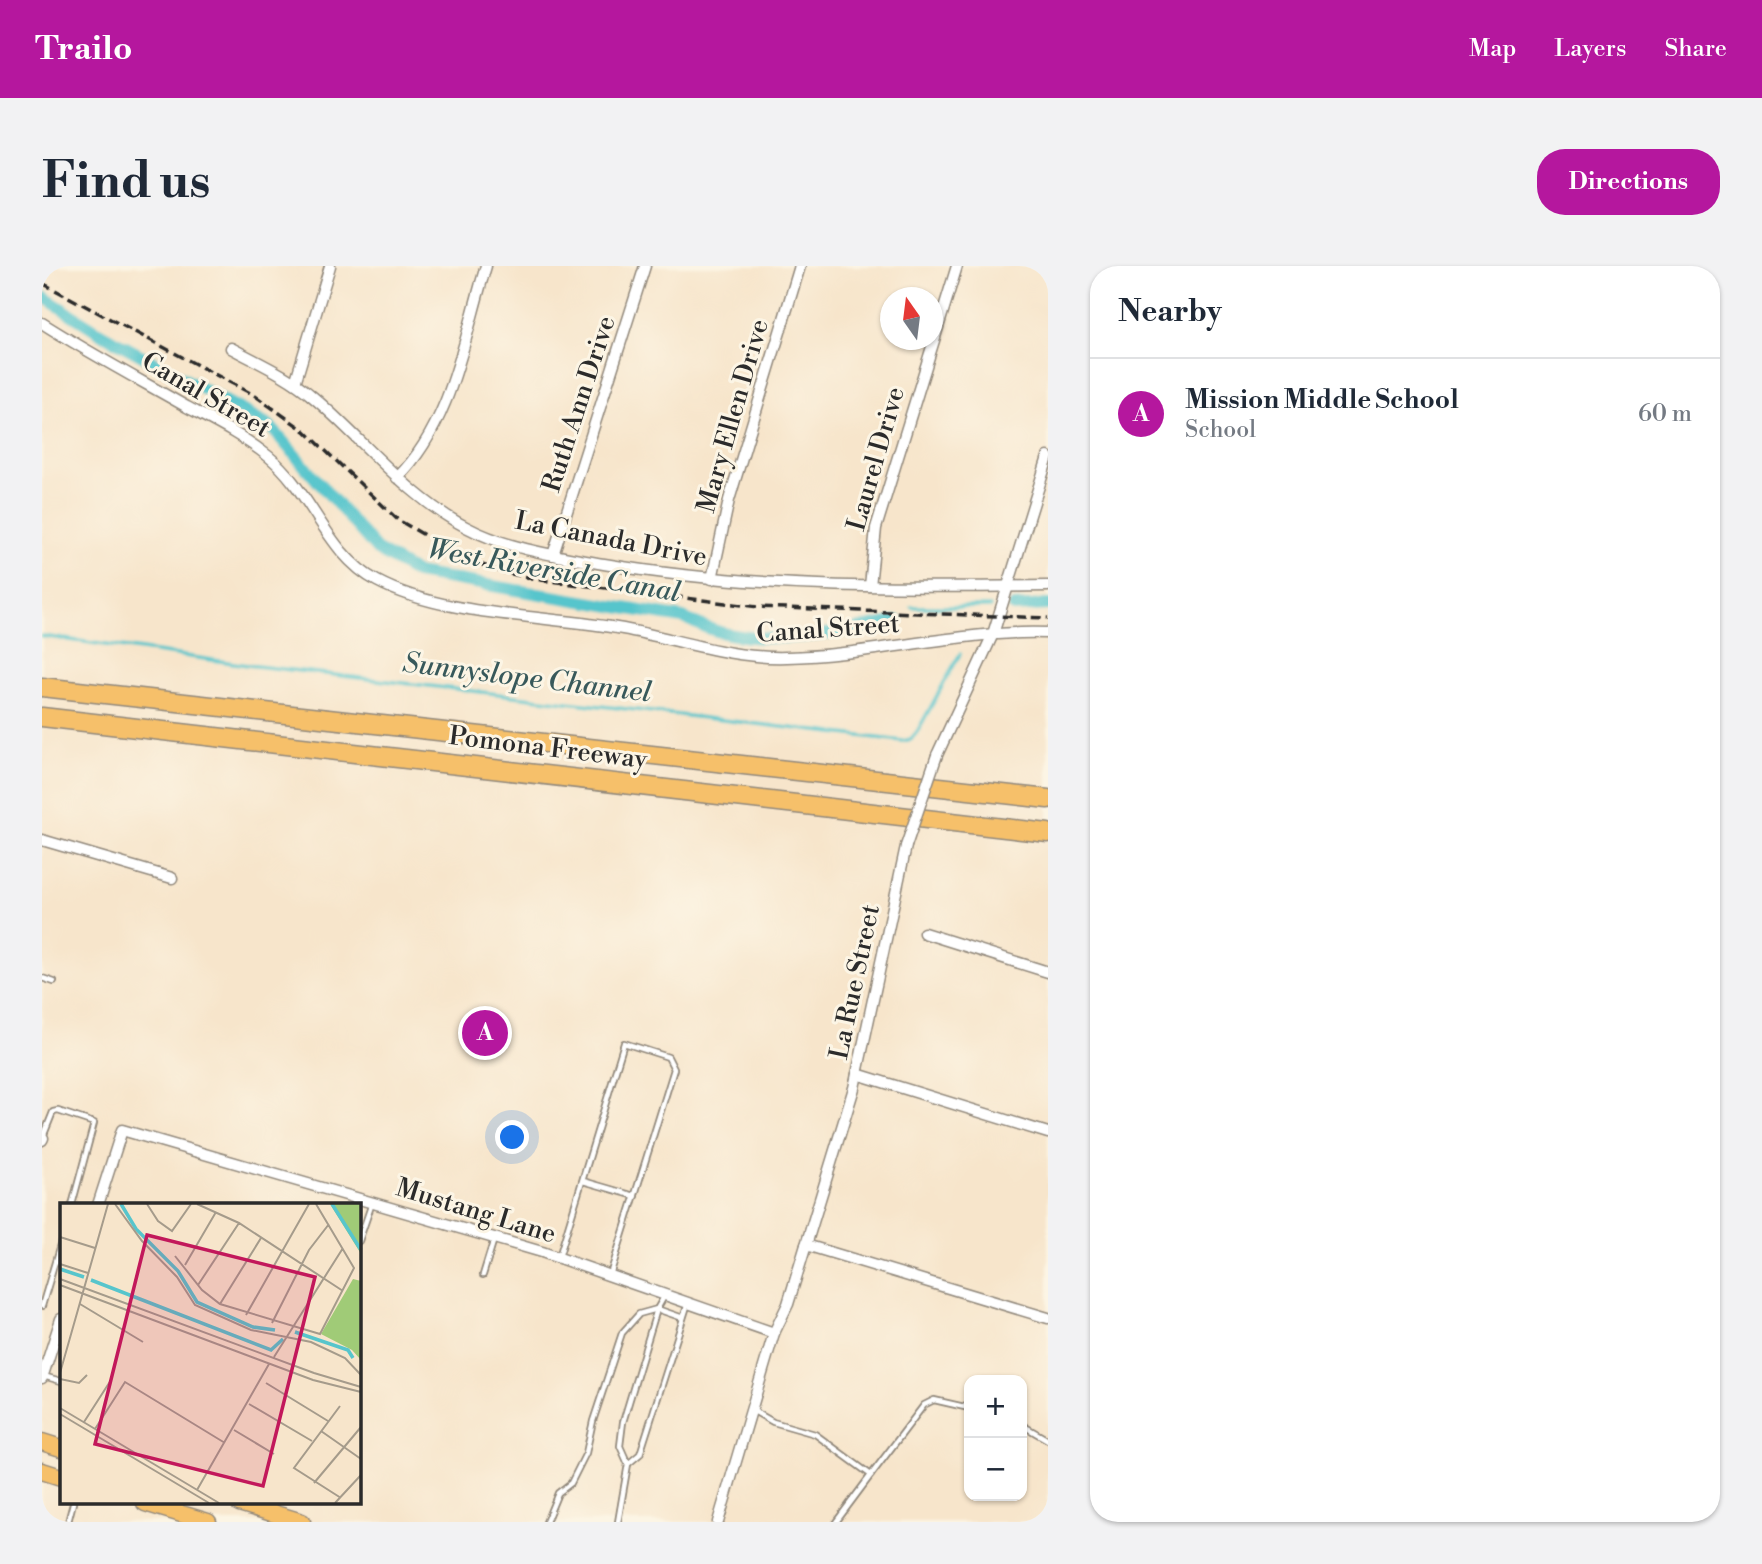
<!DOCTYPE html>
<meta charset="utf-8">
<style>
:root{--surface:#fff;--page:#f2f2f3;--text:#1f2937;--muted:#747a83;--line:#e0e1e3;--accent:#b5179e}
body{margin:0;font-family:"Libre Bodoni",serif;background:var(--page);color:var(--text)}
.controls{position:absolute;right:21px;bottom:21px;display:grid;overflow:hidden;border-radius:14px;box-shadow:0 2px 5px #0004}
.controls button{width:63px;height:63px;display:grid;place-items:center;padding:0;border:0;border-bottom:2px solid var(--line);background:var(--surface);color:var(--text);font:35px sans-serif}
.compass{position:absolute;left:838px;top:21px;width:63px;height:63px;border-radius:50%;background:var(--surface);box-shadow:0 2px 5px #0004;rotate:346deg}
.you{position:absolute;left:471px;top:872px;width:24px;height:24px;margin:-18px;border:5px solid #fff;border-radius:50%;background:#1a73e8;box-shadow:0 0 0 10px #1a73e833}
.badge{display:grid;place-items:center;width:46px;height:46px;border-radius:50%;background:var(--accent);color:#fff;font-size:23px;font-weight:700}
.pin{position:absolute;translate:-50% -50%;border:4px solid #fff;box-shadow:0 2px 7px #0006}
.list{margin:0;padding:0;list-style:none}
h2{display:flex;justify-content:space-between;align-items:center;height:91px;margin:0;padding:0 28px;font-size:30px}
h2 small{font-size:23px;font-weight:400;color:var(--muted)}
.list li{display:grid;grid-template-columns:46px 1fr auto;gap:21px;align-items:center;box-sizing:border-box;height:112px;padding:0 28px;border-top:2px solid var(--line)}
.list b{display:block;font-size:26px;white-space:nowrap}
.list p{margin:0;font-size:23px;white-space:nowrap;color:var(--muted)}
.list em{font-size:23px;font-style:normal;color:var(--muted)}
.map{position:relative;flex:none;width:1006px;height:1256px;overflow:hidden;border-radius:28px}
header{display:flex;align-items:center;gap:42px;box-sizing:border-box;height:98px;padding:0 35px;background:var(--accent);color:#fff}
header strong{font-size:33px}
nav{display:flex;gap:38px;margin-inline-start:auto;font-size:24px}
.intro{display:flex;align-items:center;justify-content:space-between;box-sizing:border-box;height:168px;padding:0 42px}
h1{margin:0;font-size:49px}
.button{padding:18px 32px;border-radius:28px;background:var(--accent);color:#fff;font-size:24px;font-weight:700}
main{display:flex;gap:42px;padding:0 42px}
aside{flex:1;background:var(--surface);border-radius:28px;box-shadow:0 2px 5px #0004}
.map>svg:first-child{display:block}
</style>
<header>
<strong>Trailo</strong>
<nav><a>Map</a><a>Layers</a><a>Share</a></nav>
</header>
<div class="intro"><h1>Find us</h1><a class="button">Directions</a></div>
<main>
<div class="map">
<svg width="1006" height="1256" viewBox="0 0 1006 1256">
<rect width="100%" height="100%" fill="#fcf5e5"/>
<filter id="ink" filterUnits="userSpaceOnUse"><feTurbulence type="fractalNoise" baseFrequency=".0143" numOctaves="2"/><feDisplacementMap in="SourceGraphic" scale="14" xChannelSelector="R" yChannelSelector="G"/><feConvolveMatrix kernelMatrix="1 2 1 2 8 2 1 2 1" color-interpolation-filters="sRGB"/></filter>
<filter id="wash" filterUnits="userSpaceOnUse"><feTurbulence type="fractalNoise" baseFrequency=".00686" numOctaves="4" result="noise"/><feDisplacementMap in="SourceGraphic" scale="28" xChannelSelector="R" yChannelSelector="G"/><feGaussianBlur stdDeviation="1.57" result="paint"/><feColorMatrix in="noise" values="0 0 0 0 0 0 0 0 0 0 0 0 0 0 0 0 0 1.4 0 .05"/><feComposite in="paint" operator="in"/></filter>
<g filter="url(#wash)">
<rect width="100%" height="100%" fill="#f7e5cb"/>
<g fill="none" stroke-linecap="round" stroke-linejoin="round">
<g stroke="#57c5cc" stroke-width="3.5">
<path d="M870,341H948"/>
<path d="M0,370L206,399L861,475L869,473L875,466L918,388"/>
</g>
<g stroke="#57c5cc" stroke-width="12">
<path d="M0,30L60,68L227,159L335,284L374,307L641,352C654,357 668,364 682,367C739,380 800,366 856,355"/>
<path d="M972,341L1006,339"/>
</g>
</g>
</g>
<g filter="url(#ink)">
<g fill="none" stroke-linecap="round" stroke-linejoin="round">
<defs>
<g id="lane">
<path d="M0,712L12,716"/>
<path d="M1,871L11,846L16,845L52,857L30,939"/>
<path d="M541,915L593,930"/>
<path d="M317,975L330,937"/>
<path d="M517,991L582,777L626,791L632,803L568,1009"/>
<path d="M441,1009L452,973"/>
<path d="M0,1040L19,976"/>
<path d="M1,1110L19,1115"/>
<path d="M710,1144L731,1156L773,1168L829,1209L882,1139L892,1134L927,1142"/>
<path d="M980,1159L1006,1174"/>
<path d="M586,1198L578,1180L581,1156L615,1043L641,1052"/>
<path d="M26,1256L31,1237"/>
<path d="M504,1256L516,1227L529,1217L544,1187L551,1155L580,1067L597,1048L615,1043L623,1029"/>
<path d="M576,1256L586,1198L598,1188L646,1037"/>
<path d="M794,1256L829,1209"/>
</g>
<g id="street">
<path d="M0,57C47,87 96,113 145,141C173,156 201,170 226,190C270,225 284,288 335,315C402,351 505,349 581,363C636,373 688,393 745,391C832,389 918,364 1006,367"/>
<path d="M189,82C217,97 247,110 271,131C322,174 364,230 424,261C465,283 516,290 562,298C709,323 857,322 1006,320"/>
<path d="M253,117L288,0"/>
<path d="M355,212C410,158 422,72 444,0"/>
<path d="M511,289L603,0"/>
<path d="M670,313L687,234L758,0"/>
<path d="M828,320L834,262L915,0"/>
<path d="M895,489L951,368L1006,191"/>
<path d="M0,574L130,612"/>
<path d="M882,667L1006,706"/>
<path d="M815,808L1006,867"/>
<path d="M0,874L1,872"/>
<path d="M56,939L80,864L500,986L732,1067"/>
<path d="M764,979L1006,1052"/>
<path d="M0,1112L19,1053"/>
<path d="M676,1256L732,1067L746,1038L812,822L864,580"/>
</g>
<g id="primary">
<path d="M0,1176L19,1182"/>
<path d="M0,1205L19,1211"/>
<path d="M103,1237L166,1256"/>
<path d="M197,1237L260,1256"/>
</g>
<g id="highway">
<path d="M0,421L1006,533"/>
<path d="M0,451L1006,567"/>
</g>
</defs>
<use href="#lane" stroke="#91887b" stroke-width="8"/>
<use href="#street" stroke="#91887b" stroke-width="13"/>
<use href="#primary" stroke="#91887b" stroke-width="19"/>
<use href="#highway" stroke="#91887b" stroke-width="21"/>
<use href="#lane" stroke="#fff" stroke-width="4.5"/>
<use href="#street" stroke="#fff" stroke-width="10"/>
<use href="#primary" stroke="#f6c06b" stroke-width="16"/>
<use href="#highway" stroke="#f6c06b" stroke-width="18"/>
<path stroke="#2b2b2b" stroke-width="3.5" stroke-dasharray="10 5" stroke-linecap="butt" d="M0,17L212,129L263,165L356,254L424,293L460,306L499,314L716,341L1006,352"/>
<defs>
<path id="street-bridge" d="M864,580L895,489"/>
</defs>
<use href="#street-bridge" stroke="#91887b" stroke-width="13" stroke-linecap="butt"/>
<use href="#street-bridge" stroke="#fff" stroke-width="10"/>
</g>
</g>
<g text-anchor="middle" dominant-baseline="central" stroke-width="6" stroke-linejoin="round" paint-order="stroke">
<g font-size="26" fill="#2b2b2b" stroke="#fcf5e5">
<text transform="translate(164 129) rotate(30)">Canal Street</text>
<text transform="translate(537 138) rotate(-72)">Ruth Ann Drive</text>
<text transform="translate(691 150) rotate(-74)">Mary Ellen Drive</text>
<text transform="translate(834 193) rotate(-74)">Laurel Drive</text>
<text transform="translate(569 273) rotate(11)">La Canada Drive</text>
<text transform="translate(786 363) rotate(-4)">Canal Street</text>
<text transform="translate(506 482) rotate(7)">Pomona Freeway</text>
<text transform="translate(813 716) rotate(-78)">La Rue Street</text>
<text transform="translate(434 945) rotate(17)">Mustang Lane</text>
</g>
<g font-size="28" font-style="italic" fill="#38595b" stroke="#fcf5e5">
<text transform="translate(512 305) rotate(10)">West Riverside Canal</text>
<text transform="translate(485 412) rotate(7)">Sunnyslope Channel</text>
</g>
</g>
<g transform="translate(18 937)">
<rect width="301" height="301" fill="#f7e5cb"/>
<path d="M270,1H301V51ZM293,76L301,78V157L292,147L261,131Z" fill="#a0cb77"/>
<path fill="none" stroke="#57c5cc" stroke-width="3.5" d="M61,1L76,26L118,68L137,99L193,124L215,127M272,1L301,47M0,66L24,74M31,77L211,147L223,136M235,129L288,147L293,155"/>
<path fill="none" stroke="#a59b8b" stroke-width="2" d="M55,1L82,38L117,74L135,102L191,127L251,139L285,155L301,172M87,1L98,18L112,28L131,1M137,1L179,20L283,88M0,34L35,45M115,53L142,87L160,101L260,131L294,65L256,1M0,61L28,70M125,62L156,9M0,76L254,170L301,184M0,82L253,177L301,189M138,82L179,20M20,101L83,139M160,101L201,35M186,112L249,1M212,120L249,47L269,21M214,154L283,45M0,170L48,1M0,176L19,180L27,172M206,180L268,218M189,201L252,238M280,203L234,265L281,295M0,205L159,300M0,211L149,300M24,219L51,177M35,226L65,179L165,240M174,227L214,251M261,228L301,256M254,280L301,224M137,287L209,161M275,300L301,272"/>
<path fill="#c2185b" fill-opacity="0.15" stroke="#c2185b" stroke-width="3.5" d="M87,32L255,74L203,283L35,241Z"/>
<rect width="301" height="301" fill="none" stroke="#2b2b2b" stroke-width="3.5"/>
</g>
</svg>
<div class="controls">
<button>+</button>
<button>−</button>
</div>
<svg class="compass" viewBox="-18 -18 36 36"><path d="M0-13l5 13h-10z" fill="#e53935"/><path d="M0 13l5-13h-10z" fill="#747a83"/></svg>
<div class="you"></div>
<div class="pin badge" style="left:443px;top:767px">A</div>
</div>
<aside>
<h2>Nearby<small></small></h2>
<ul class="list">
<li><span class="badge">A</span><div><b>Mission Middle School</b><p>School</p></div><em>60 m</em></li>
</ul>
</aside>
</main>
